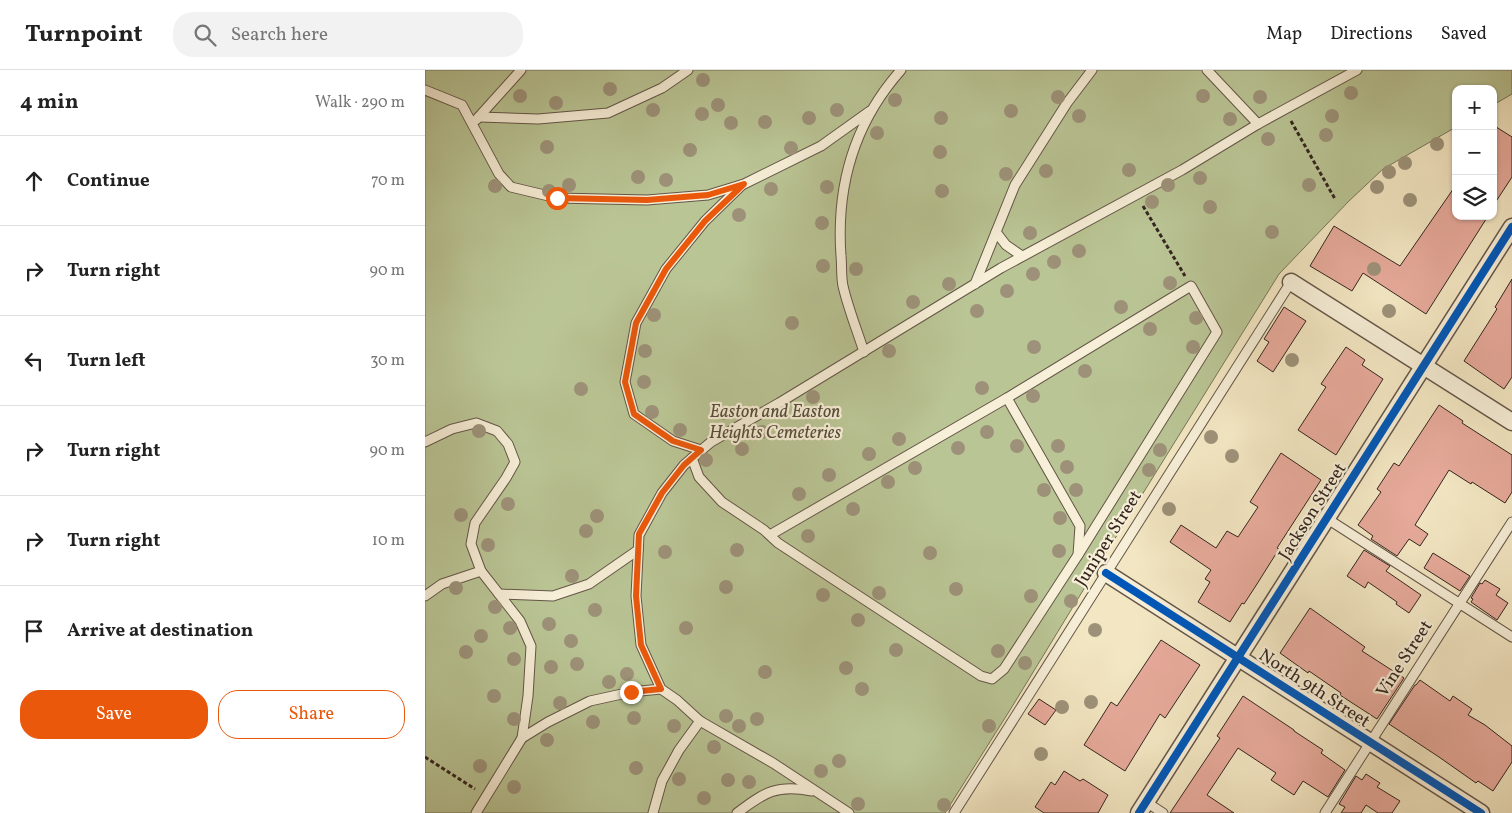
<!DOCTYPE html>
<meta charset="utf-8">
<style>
:root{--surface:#fff;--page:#f2f2f2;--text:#222;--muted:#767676;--line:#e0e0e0;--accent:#ea580c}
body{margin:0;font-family:Vollkorn,serif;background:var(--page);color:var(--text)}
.controls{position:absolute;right:15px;top:15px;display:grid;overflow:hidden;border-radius:10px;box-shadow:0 1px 4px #0004}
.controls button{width:45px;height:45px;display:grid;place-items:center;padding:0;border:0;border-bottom:1px solid var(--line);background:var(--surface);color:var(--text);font:25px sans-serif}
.stop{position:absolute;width:15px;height:15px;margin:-11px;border:4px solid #ea580c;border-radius:50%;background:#fff}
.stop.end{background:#ea580c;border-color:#fff;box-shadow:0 1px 5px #0008}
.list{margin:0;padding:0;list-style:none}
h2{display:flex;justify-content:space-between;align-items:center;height:65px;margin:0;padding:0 20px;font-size:21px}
h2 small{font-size:16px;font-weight:400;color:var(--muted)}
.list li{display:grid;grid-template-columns:32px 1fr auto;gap:15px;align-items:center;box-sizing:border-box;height:90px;padding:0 20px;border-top:1px solid var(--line)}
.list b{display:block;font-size:19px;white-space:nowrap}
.list em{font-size:16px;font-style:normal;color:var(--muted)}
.actions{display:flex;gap:10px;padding:15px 20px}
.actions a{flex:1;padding:11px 0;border:1px solid var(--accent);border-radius:20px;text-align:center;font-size:18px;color:var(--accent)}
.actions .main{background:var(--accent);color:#fff}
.icon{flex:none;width:28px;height:28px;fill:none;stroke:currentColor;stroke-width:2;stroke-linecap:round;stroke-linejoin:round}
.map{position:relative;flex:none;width:1087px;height:743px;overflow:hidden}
header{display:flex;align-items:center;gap:30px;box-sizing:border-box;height:70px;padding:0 25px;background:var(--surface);border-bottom:1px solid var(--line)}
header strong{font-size:24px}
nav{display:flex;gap:28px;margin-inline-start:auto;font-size:18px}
.search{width:350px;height:45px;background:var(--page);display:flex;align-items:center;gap:12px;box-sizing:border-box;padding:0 18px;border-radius:20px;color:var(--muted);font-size:19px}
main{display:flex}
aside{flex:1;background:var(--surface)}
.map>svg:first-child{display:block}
</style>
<header>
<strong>Turnpoint</strong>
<div class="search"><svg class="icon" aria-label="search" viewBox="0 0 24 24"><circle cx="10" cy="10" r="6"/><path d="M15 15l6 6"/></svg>Search here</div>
<nav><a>Map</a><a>Directions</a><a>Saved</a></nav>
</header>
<main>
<aside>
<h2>4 min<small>Walk · 290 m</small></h2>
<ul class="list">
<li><svg class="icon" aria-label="ahead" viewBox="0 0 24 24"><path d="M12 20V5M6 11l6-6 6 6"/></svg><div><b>Continue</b></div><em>70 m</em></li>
<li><svg class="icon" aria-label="right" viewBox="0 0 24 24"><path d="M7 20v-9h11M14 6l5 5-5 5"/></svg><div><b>Turn right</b></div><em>90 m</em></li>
<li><svg class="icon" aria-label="left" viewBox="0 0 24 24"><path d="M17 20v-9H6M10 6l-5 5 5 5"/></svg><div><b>Turn left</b></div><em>30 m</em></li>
<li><svg class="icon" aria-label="right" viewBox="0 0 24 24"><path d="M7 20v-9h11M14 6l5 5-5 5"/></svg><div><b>Turn right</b></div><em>90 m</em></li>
<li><svg class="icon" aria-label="right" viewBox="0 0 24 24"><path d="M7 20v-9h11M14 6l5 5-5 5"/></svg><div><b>Turn right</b></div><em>10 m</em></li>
<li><svg class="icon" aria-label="arrive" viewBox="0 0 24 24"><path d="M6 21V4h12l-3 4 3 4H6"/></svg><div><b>Arrive at destination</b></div></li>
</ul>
<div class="actions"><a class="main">Save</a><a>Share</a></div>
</aside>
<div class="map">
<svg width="1087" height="743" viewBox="0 0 1087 743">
<rect width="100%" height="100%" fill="#f3e7c3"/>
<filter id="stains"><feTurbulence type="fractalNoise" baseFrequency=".004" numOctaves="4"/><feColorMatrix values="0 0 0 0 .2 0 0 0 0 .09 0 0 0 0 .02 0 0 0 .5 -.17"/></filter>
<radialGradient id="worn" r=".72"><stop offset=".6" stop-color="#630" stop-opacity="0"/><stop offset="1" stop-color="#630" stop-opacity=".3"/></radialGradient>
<path fill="#bac595" stroke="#77755a" d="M0,0H1087V24L1068,35V19H1031V57L958,99L924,131L854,204L676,491L585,640L520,743H0Z"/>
<g fill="#e7aa9b" stroke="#34251f">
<path d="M1068,55L1087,67V107L1068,136Z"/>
<path d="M1031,115V146H1063L1001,244L938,203L927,221L885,196L909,156L975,196Z"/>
<path d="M1087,209V307L1079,319L1039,291L1072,239L1070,237Z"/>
<path d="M859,237L881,251L848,302L832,291L844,272L839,269Z"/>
<path d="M921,277L940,290L937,295L958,309L911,385L873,360L901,317L896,314Z"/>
<path d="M1014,335L1038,351L1037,353L1087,385V422L1080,433L1047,412L1046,414L1024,400L990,455L1003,464L995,476L984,469L972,486L946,469L948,466L933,455L956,422L952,419L969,393L974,396Z"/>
<path d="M856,383L896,410L852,478L854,479L832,514L819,534L817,533L805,552L773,532L785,512L780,509L786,500L745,472L756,455L791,478L802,461L813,467L833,437L825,432Z"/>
<path d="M939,480L965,496L961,501L996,525L984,543L971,534L972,532L943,512L940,518L922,506Z"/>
<path d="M1008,483L1045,506L1035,521L999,498Z"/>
<path d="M1060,510L1075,519L1071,525L1083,533L1072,550L1046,532L1048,529L1046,528L1055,513L1057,514Z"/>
<path d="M885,538L940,577L937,581L979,608L952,649L915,625L916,623L884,601L883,603L855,583Z"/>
<path d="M736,570L775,595L740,648L735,644L700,701L659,675L686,632L692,636Z"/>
<path d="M995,610L1025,631L1028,626L1047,639L1043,645L1060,655L1087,676V692L1068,721L1053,711L1051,713L1014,687L964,654L990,615H991Z"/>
<path d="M818,626L869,660V661L898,680L896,683L920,700L903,727L878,711L869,725L846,710L851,703L813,678L782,725L809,743H745L795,668L792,666Z"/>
<path d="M614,629L631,640L620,655L603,644Z"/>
<path d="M639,701L655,711L658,709L683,725L673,743H619L610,737L626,712L630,715Z"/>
<path d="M941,704L955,713L952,717L975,731L967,743H953L941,735L936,743H916L920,737L914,734L931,706L937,710Z"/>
</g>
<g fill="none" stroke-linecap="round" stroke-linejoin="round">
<defs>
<g id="service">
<path d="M782,0L833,54"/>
<path d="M0,20L37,35L74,104L86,117L132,128L222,130L283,125L319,114L396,76L445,41"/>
<path d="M54,47L113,49L183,43L237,18L263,0"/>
<path d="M51,50L96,0"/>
<path d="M571,162L581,175L597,186"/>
<path d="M550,214L590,115L642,33L667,0"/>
<path d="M439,282C432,260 423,238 418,216C416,207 417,196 416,186C411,116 429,53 476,0"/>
<path d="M0,372L27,359L51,353L72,361L83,374L90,392L81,408L50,453L46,474L56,501L95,551L106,576L103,626L97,668"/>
<path d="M276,380L248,371L209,344L200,312L211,253L241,199L280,151L317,115"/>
<path d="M267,388L274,407L297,432L339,460L353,473L556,606L567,609L579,599L653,485L655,456L582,328"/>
<path d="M901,448L1087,567"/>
<path d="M345,465L582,328L766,216L792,262L653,485"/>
<path d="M74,524L128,526L164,514L213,480"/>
<path d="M0,526L17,514L56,501"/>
<path d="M721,732L738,743"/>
<path d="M51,743L97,668L123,652L165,631L206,622L236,619"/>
<path d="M228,743L237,711L254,680L275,651"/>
<path d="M312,743C340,722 352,714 387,721"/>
<path d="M424,743L348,693L275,651L252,630L236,619L216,575L211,526L214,465L237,423L259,395L286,372L354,333L576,198L757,100L833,54L932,0"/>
<path d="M529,743L866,212"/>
<path d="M900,743L1087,452"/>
</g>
<g id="minor">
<path d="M866,212L1087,352"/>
<path d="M681,503L1056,743"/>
<path d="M714,743L1087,157"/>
</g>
</defs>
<use href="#service" stroke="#645648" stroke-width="11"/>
<use href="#minor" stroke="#645648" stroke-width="19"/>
<g stroke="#34251f" stroke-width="3" stroke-dasharray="4 2.5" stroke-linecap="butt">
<path d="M866,51L910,129"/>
<path d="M718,136L760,206"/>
<path d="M0,687L50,719"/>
</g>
<use href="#service" stroke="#f7efd8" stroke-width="9"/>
<use href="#minor" stroke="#f7efd8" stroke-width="16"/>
<defs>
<g id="cycleway">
<path d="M681,503L1056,743"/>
<path d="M714,743L1087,157"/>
</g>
</defs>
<use href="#cycleway" stroke="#f7efd8" stroke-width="11"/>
<use href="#cycleway" stroke="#0057b8" stroke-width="8"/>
</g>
<g fill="#9d9279">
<circle cx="278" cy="10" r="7"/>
<circle cx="185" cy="19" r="7"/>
<circle cx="926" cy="23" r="7"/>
<circle cx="95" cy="26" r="7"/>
<circle cx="778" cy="26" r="7"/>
<circle cx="633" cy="27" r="7"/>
<circle cx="835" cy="27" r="7"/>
<circle cx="470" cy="30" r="7"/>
<circle cx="131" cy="33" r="7"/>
<circle cx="293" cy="35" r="7"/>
<circle cx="228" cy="40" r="7"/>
<circle cx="412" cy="40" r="7"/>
<circle cx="586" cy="41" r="7"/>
<circle cx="277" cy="44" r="7"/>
<circle cx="654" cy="46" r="7"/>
<circle cx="907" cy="46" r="7"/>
<circle cx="384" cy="48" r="7"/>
<circle cx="516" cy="48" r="7"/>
<circle cx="805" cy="49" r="7"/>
<circle cx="340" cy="52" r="7"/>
<circle cx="306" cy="53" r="7"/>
<circle cx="452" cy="63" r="7"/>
<circle cx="901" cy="65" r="7"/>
<circle cx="843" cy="69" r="7"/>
<circle cx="1012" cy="74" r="7"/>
<circle cx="122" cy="77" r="7"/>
<circle cx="366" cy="78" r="7"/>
<circle cx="265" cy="80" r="7"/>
<circle cx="515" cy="82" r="7"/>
<circle cx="980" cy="93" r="7"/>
<circle cx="704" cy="100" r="7"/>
<circle cx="621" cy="101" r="7"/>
<circle cx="964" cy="102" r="7"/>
<circle cx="581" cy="104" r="7"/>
<circle cx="213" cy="107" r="7"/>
<circle cx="775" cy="108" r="7"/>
<circle cx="241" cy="110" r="7"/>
<circle cx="144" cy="115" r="7"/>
<circle cx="743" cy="115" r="7"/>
<circle cx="884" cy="115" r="7"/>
<circle cx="70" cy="116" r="7"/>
<circle cx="402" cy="117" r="7"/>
<circle cx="952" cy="117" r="7"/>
<circle cx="346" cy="119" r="7"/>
<circle cx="124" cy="121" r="7"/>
<circle cx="517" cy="121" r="7"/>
<circle cx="985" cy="130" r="7"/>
<circle cx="727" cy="132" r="7"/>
<circle cx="785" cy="137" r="7"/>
<circle cx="314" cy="145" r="7"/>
<circle cx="397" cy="153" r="7"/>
<circle cx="847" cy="162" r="7"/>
<circle cx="605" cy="163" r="7"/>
<circle cx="654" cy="181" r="7"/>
<circle cx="629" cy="192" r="7"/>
<circle cx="398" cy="196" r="7"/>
<circle cx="431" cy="199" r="7"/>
<circle cx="949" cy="199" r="7"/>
<circle cx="608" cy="204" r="7"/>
<circle cx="745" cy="213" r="7"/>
<circle cx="524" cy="214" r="7"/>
<circle cx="582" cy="221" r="7"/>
<circle cx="488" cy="232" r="7"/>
<circle cx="696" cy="237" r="7"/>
<circle cx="552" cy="241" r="7"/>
<circle cx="964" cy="241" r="7"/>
<circle cx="229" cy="245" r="7"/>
<circle cx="771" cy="248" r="7"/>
<circle cx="367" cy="253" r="7"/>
<circle cx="725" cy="259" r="7"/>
<circle cx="609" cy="277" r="7"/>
<circle cx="768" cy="277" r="7"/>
<circle cx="220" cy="281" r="7"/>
<circle cx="464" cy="281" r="7"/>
<circle cx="867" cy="290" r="7"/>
<circle cx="660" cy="301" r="7"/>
<circle cx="219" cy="312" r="7"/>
<circle cx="557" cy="318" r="7"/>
<circle cx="156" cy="319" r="7"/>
<circle cx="608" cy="326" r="7"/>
<circle cx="388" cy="327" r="7"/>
<circle cx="227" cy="342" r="7"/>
<circle cx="298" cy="343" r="7"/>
<circle cx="255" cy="360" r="7"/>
<circle cx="54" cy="361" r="7"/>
<circle cx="337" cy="362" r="7"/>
<circle cx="562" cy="362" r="7"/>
<circle cx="786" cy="367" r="7"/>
<circle cx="474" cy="369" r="7"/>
<circle cx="592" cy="376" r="7"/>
<circle cx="633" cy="376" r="7"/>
<circle cx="533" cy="378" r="7"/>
<circle cx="317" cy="379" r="7"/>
<circle cx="735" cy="380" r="7"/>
<circle cx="444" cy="384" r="7"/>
<circle cx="807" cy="386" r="7"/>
<circle cx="281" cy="390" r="7"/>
<circle cx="642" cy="397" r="7"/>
<circle cx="490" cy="398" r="7"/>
<circle cx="724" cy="400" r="7"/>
<circle cx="404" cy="405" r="7"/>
<circle cx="463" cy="412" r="7"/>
<circle cx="619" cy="420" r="7"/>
<circle cx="651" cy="420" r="7"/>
<circle cx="374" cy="424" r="7"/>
<circle cx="83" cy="434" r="7"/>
<circle cx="428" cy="439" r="7"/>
<circle cx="744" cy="439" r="7"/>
<circle cx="36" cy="445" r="7"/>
<circle cx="172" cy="446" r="7"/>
<circle cx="635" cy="448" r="7"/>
<circle cx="161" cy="461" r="7"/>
<circle cx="383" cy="466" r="7"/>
<circle cx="63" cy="475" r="7"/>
<circle cx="312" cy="480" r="7"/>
<circle cx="634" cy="481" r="7"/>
<circle cx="240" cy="482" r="7"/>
<circle cx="505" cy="483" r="7"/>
<circle cx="147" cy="506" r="7"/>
<circle cx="301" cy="517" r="7"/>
<circle cx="31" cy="518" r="7"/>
<circle cx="531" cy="519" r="7"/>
<circle cx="454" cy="523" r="7"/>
<circle cx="398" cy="525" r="7"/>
<circle cx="606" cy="526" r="7"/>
<circle cx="646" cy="531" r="7"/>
<circle cx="70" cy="537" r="7"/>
<circle cx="170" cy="540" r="7"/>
<circle cx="433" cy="550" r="7"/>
<circle cx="124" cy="554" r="7"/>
<circle cx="85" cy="558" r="7"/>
<circle cx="261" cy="558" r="7"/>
<circle cx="670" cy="560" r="7"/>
<circle cx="56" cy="566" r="7"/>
<circle cx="146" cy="571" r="7"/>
<circle cx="471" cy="580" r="7"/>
<circle cx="573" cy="581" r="7"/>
<circle cx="41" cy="582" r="7"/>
<circle cx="89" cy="589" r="7"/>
<circle cx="600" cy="593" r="7"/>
<circle cx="152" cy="594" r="7"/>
<circle cx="126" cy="597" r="7"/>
<circle cx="421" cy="598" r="7"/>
<circle cx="340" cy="602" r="7"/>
<circle cx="202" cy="604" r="7"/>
<circle cx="184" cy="612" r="7"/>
<circle cx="437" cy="619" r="7"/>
<circle cx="69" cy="626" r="7"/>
<circle cx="666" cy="632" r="7"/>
<circle cx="135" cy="633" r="7"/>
<circle cx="637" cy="637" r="7"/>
<circle cx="301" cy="646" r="7"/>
<circle cx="209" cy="648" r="7"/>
<circle cx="89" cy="649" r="7"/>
<circle cx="332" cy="649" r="7"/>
<circle cx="168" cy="652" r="7"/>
<circle cx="249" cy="656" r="7"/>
<circle cx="314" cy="656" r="7"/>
<circle cx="564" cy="656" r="7"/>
<circle cx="122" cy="670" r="7"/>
<circle cx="289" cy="677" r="7"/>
<circle cx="616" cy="684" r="7"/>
<circle cx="414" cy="691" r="7"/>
<circle cx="55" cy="696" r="7"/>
<circle cx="211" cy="698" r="7"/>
<circle cx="396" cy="701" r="7"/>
<circle cx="254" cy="709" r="7"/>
<circle cx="303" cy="710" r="7"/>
<circle cx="324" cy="712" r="7"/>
<circle cx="89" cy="717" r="7"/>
<circle cx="279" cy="728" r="7"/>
<circle cx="433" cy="734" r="7"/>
<circle cx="519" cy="735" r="7"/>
</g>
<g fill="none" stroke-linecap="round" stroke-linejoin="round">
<path stroke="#ea580c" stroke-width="6" d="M132,128L222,130L283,125L319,114L280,151L241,199L211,253L200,312L209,344L248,371L276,380L259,395L237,423L214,464L211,526L216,575L236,619L206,622"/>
</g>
<g text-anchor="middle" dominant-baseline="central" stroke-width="4.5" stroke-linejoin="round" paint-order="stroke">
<g font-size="18" font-style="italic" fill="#564d3c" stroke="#f7efd8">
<text x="350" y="342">Easton and Easton<tspan x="350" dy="21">Heights Cemeteries</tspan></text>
</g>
<g font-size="18" fill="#34251f" stroke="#f7efd8">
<text transform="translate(888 442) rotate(-58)">Jackson Street</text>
<text transform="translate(684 469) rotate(-58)">Juniper Street</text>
<text transform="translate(980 589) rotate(-57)">Vine Street</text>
<text transform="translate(889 619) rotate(33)">North 9th Street</text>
</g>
</g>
<rect width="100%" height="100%" filter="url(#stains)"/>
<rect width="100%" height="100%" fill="url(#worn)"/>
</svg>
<div class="controls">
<button>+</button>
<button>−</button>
<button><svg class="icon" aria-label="layers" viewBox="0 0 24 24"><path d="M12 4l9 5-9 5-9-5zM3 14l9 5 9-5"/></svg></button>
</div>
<div class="stop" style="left:132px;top:128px"></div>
<div class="stop end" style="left:206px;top:622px"></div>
</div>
</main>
